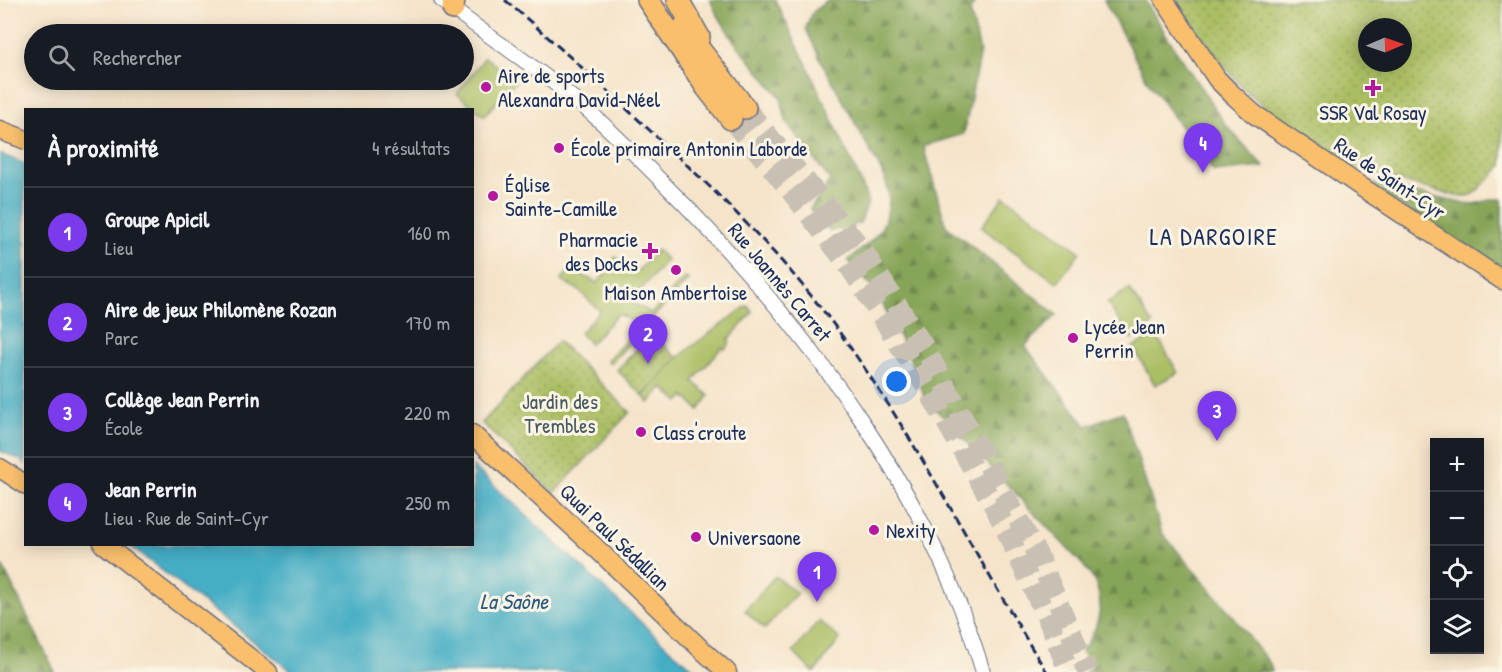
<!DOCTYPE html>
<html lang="fr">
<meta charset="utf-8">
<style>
:root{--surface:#171b24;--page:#242831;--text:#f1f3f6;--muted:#9ea1a6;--line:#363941;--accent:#7c3aed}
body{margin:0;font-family:"Patrick Hand",sans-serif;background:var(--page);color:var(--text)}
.controls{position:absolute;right:18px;bottom:18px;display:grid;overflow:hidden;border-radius:0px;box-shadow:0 3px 15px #0003}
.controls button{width:54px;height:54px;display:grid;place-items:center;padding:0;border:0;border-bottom:2px solid var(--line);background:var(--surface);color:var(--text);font:30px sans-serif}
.compass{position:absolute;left:1358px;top:18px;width:54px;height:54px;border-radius:50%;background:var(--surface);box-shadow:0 3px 15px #0003;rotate:88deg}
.you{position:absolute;left:897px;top:382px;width:21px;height:21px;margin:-15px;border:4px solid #fff;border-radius:50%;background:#1a73e8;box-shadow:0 0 0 9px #1a73e833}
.badge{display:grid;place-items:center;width:39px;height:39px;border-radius:50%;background:var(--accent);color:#fff;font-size:20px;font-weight:700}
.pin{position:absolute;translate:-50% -50px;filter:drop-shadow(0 2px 3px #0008)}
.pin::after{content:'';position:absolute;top:32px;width:21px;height:18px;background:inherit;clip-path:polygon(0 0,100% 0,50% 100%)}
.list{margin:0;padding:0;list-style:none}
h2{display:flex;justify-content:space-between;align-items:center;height:78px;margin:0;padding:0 24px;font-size:26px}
h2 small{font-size:20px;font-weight:400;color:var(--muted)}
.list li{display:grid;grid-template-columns:39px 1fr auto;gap:18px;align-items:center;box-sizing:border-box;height:90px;padding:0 24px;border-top:2px solid var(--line)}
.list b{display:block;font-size:22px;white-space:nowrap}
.list p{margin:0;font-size:20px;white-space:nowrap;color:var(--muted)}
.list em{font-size:20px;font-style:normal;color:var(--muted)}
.icon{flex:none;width:33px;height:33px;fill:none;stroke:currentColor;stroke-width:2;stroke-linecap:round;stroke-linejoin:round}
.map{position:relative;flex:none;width:1502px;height:672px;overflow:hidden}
.search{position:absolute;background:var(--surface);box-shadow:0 3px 15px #0003;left:24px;top:24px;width:450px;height:66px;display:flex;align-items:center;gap:15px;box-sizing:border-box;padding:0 21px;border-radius:33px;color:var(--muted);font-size:22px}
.panel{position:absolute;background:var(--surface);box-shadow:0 3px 15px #0003;left:24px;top:108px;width:450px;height:438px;border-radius:0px}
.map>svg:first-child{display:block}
</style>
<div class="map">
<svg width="1502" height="672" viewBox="0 0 1502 672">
<defs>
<pattern id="forest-firs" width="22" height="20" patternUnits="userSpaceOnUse" patternTransform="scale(1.5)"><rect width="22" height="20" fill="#87a559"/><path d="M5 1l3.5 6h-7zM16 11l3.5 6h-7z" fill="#6e874d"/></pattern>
<pattern id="park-dots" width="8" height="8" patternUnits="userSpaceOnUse" patternTransform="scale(1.5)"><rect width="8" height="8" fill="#aabe63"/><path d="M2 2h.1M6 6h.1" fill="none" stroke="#8a9b55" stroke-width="1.8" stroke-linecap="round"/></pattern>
</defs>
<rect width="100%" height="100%" fill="#fcf5e5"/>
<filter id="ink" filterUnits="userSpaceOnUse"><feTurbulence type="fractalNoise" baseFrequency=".0167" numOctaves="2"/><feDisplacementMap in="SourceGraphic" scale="12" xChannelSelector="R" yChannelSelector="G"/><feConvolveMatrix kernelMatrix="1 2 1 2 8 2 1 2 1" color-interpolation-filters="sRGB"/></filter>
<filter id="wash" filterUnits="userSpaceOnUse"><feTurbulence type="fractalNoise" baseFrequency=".008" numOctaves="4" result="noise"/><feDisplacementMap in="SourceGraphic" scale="24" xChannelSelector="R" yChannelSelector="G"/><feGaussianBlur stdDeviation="1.35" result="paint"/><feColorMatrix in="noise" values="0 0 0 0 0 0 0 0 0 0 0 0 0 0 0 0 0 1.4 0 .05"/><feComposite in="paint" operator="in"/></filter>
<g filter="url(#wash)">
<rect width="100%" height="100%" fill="#f5e4ca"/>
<g fill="#aabe63" stroke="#627660" stroke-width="1.5">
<path d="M485,57L516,81L484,116L457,94Z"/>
<path d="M1004,196L1080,252L1057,283L981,227Z"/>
<path d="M657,250L667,260L630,302L652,313L685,277L688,280L610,364L607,361L631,335L630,333L636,326L627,318L618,314L590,344L580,333L600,311L577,289L561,280L571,269L597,283L614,264L612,262L615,257L639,270Z"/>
<path d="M1129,289L1153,324L1131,339L1107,303Z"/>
<path d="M747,306L753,312L728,340L730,343L725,349L722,347L693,381L709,396L699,410L684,396L679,402L662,387L649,403L643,396L678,358L692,346Z"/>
<path d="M1156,334L1178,373L1155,385L1133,347Z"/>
<path d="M775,576L797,593L765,629L745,611Z"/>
<path d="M819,621L840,639L815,672H813L793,652Z"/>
</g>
<g fill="url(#forest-firs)" stroke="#516a5c" stroke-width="1.5">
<path d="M710,0H775L808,67L862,184L868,203L860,223L846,229L830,231L810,209L830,180L786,122L781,98L733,40L716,12Z"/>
<path d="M830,0H976L970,11L980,51L964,134L923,146L946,226L1057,315L1025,346L1086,426L1123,412L1162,533L1232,615L1270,664L1272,672H1085L1093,666L1081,651C1097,633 1105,608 1096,585C1094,578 1088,572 1083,565L925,398L908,354L877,293L848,260C870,243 887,232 889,201C890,194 886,185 885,178L820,59L806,29C810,13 815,8 830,0Z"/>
<path d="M1104,0H1145L1175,49L1225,124L1264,167L1214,172L1147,80Z"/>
<path d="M1362,181L1470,205L1494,199H1502V272Z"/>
<path d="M0,565L3,567L55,672H0Z"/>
</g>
<g fill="url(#park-dots)" stroke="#627660" stroke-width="1.5" fill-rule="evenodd">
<path d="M1175,0H1502V166L1474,194L1468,196H1456L1357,170L1345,165L1324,149L1325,146C1301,131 1274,116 1253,97C1223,69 1200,33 1175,0ZM1367,27H1403V63H1367Z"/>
<path d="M651,334L678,358L643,396L617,370Z"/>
<path d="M558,341L630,412L554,493L482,423Z"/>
</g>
<g fill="#45adc4" stroke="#306e91" stroke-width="1.5">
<path d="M0,154L25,164V464L19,459L0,451Z"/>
<path d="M473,466L672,651L698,672H293L129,545L472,544Z"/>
</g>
</g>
<g filter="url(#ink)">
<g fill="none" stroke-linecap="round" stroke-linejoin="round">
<g stroke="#c9c0b4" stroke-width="21" stroke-dasharray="21 10" stroke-linecap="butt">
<path d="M745,108L861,248L925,349L1038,556L1088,672"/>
<path d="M731,119L787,186L850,267L927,388L997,511L1050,624L1069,672"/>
</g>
<defs>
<path id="minor" d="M441,0C491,39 546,73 593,115C626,144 656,176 687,207C814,339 930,494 983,672"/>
<g id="major">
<path d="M1164,0L1217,79L1231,93L1254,114L1366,190L1502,280"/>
<path d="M0,130L26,140"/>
<path d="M472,434L596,548L701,649L727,672"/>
<path d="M0,468L26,485"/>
<path d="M103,544L268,672"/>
</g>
<g id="highway">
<path d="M648,0L707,88L731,119"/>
<path d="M678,0L699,37"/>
<path d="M453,9L454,0"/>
<path d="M683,28L745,108"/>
</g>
</defs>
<use href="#minor" stroke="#676e84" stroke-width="16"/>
<use href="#major" stroke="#676e84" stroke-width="21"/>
<use href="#highway" stroke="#676e84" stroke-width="24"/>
<use href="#minor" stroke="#fff" stroke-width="14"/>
<use href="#major" stroke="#f9bf6d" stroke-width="18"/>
<use href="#highway" stroke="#f9bf6d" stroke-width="21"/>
<path stroke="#1b2f5e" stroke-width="3" stroke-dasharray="9 4.5" stroke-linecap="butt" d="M505,0C558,45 609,92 660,140C720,195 778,252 828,317C893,403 946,501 1000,594C1016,620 1030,647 1047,672"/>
</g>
</g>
<g fill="#b5179e" stroke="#fcf5e5" stroke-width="2">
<circle cx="486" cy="87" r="6"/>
<path d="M1370 79h6v6h6v6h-6v6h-6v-6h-6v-6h6z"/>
<circle cx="559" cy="148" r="6"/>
<circle cx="493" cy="196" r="6"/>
<path d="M647 242h6v6h6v6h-6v6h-6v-6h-6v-6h6z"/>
<circle cx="676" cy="270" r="6"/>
<circle cx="1073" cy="338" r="6"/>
<circle cx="641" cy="432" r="6"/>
<circle cx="874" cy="530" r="6"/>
<circle cx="696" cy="537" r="6"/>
</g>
<g text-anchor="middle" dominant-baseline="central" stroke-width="6" stroke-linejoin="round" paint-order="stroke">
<g font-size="21" fill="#1b2f5e" stroke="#fcf5e5" text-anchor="start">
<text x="498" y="75">Aire de sports<tspan x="498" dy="24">Alexandra David-Néel</tspan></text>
<text x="1373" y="112" text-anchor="middle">SSR Val Rosay</text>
<text x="571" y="148">École primaire Antonin Laborde</text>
<text x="505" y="184">Église<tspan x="505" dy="24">Sainte-Camille</tspan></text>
<text x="638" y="239" text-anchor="end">Pharmacie<tspan x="638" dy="24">des Docks</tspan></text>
<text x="676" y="292" text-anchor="middle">Maison Ambertoise</text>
<text x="1085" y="326">Lycée Jean<tspan x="1085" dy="24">Perrin</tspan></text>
<text x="653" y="432">Class'croute</text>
<text x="886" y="530">Nexity</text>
<text x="708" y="537">Universaone</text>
</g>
<g font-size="21" fill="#1b2f5e" stroke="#fcf5e5">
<text transform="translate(1390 178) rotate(34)">Rue de Saint-Cyr</text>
<text transform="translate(780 282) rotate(50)">Rue Joannès Carret</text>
<text transform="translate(615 537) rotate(44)">Quai Paul Sédallian</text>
</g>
<g font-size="21" fill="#465a60" stroke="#fcf5e5">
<text x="560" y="401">Jardin des<tspan x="560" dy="24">Trembles</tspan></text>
</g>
<g font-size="22" font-style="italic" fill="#2a5b82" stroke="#fcf5e5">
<text x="514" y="601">La Saône</text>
</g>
<g font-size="24" letter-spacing="1.5" fill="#1b2f5e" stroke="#fcf5e5">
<text x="1214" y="236">LA DARGOIRE</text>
</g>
</g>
</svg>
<div class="controls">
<button>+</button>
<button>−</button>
<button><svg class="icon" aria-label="locate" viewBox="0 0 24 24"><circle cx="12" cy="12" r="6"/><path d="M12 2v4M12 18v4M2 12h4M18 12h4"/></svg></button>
<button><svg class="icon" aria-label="layers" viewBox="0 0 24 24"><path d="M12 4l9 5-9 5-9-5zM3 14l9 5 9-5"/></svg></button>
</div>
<svg class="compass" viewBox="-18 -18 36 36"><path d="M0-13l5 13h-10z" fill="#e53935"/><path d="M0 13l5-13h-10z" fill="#9ea1a6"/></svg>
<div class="you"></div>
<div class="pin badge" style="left:817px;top:602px">1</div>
<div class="pin badge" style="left:648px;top:364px">2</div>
<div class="pin badge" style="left:1217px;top:441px">3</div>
<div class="pin badge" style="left:1203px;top:173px">4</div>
<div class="search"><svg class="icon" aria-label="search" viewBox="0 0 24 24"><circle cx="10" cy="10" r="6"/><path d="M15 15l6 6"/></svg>Rechercher</div>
<section class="panel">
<h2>À proximité<small>4 résultats</small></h2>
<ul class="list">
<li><span class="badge">1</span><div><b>Groupe Apicil</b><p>Lieu</p></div><em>160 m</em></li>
<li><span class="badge">2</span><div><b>Aire de jeux Philomène Rozan</b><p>Parc</p></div><em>170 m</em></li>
<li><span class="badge">3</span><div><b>Collège Jean Perrin</b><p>École</p></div><em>220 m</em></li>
<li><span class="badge">4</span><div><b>Jean Perrin</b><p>Lieu · Rue de Saint-Cyr</p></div><em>250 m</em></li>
</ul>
</section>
</div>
